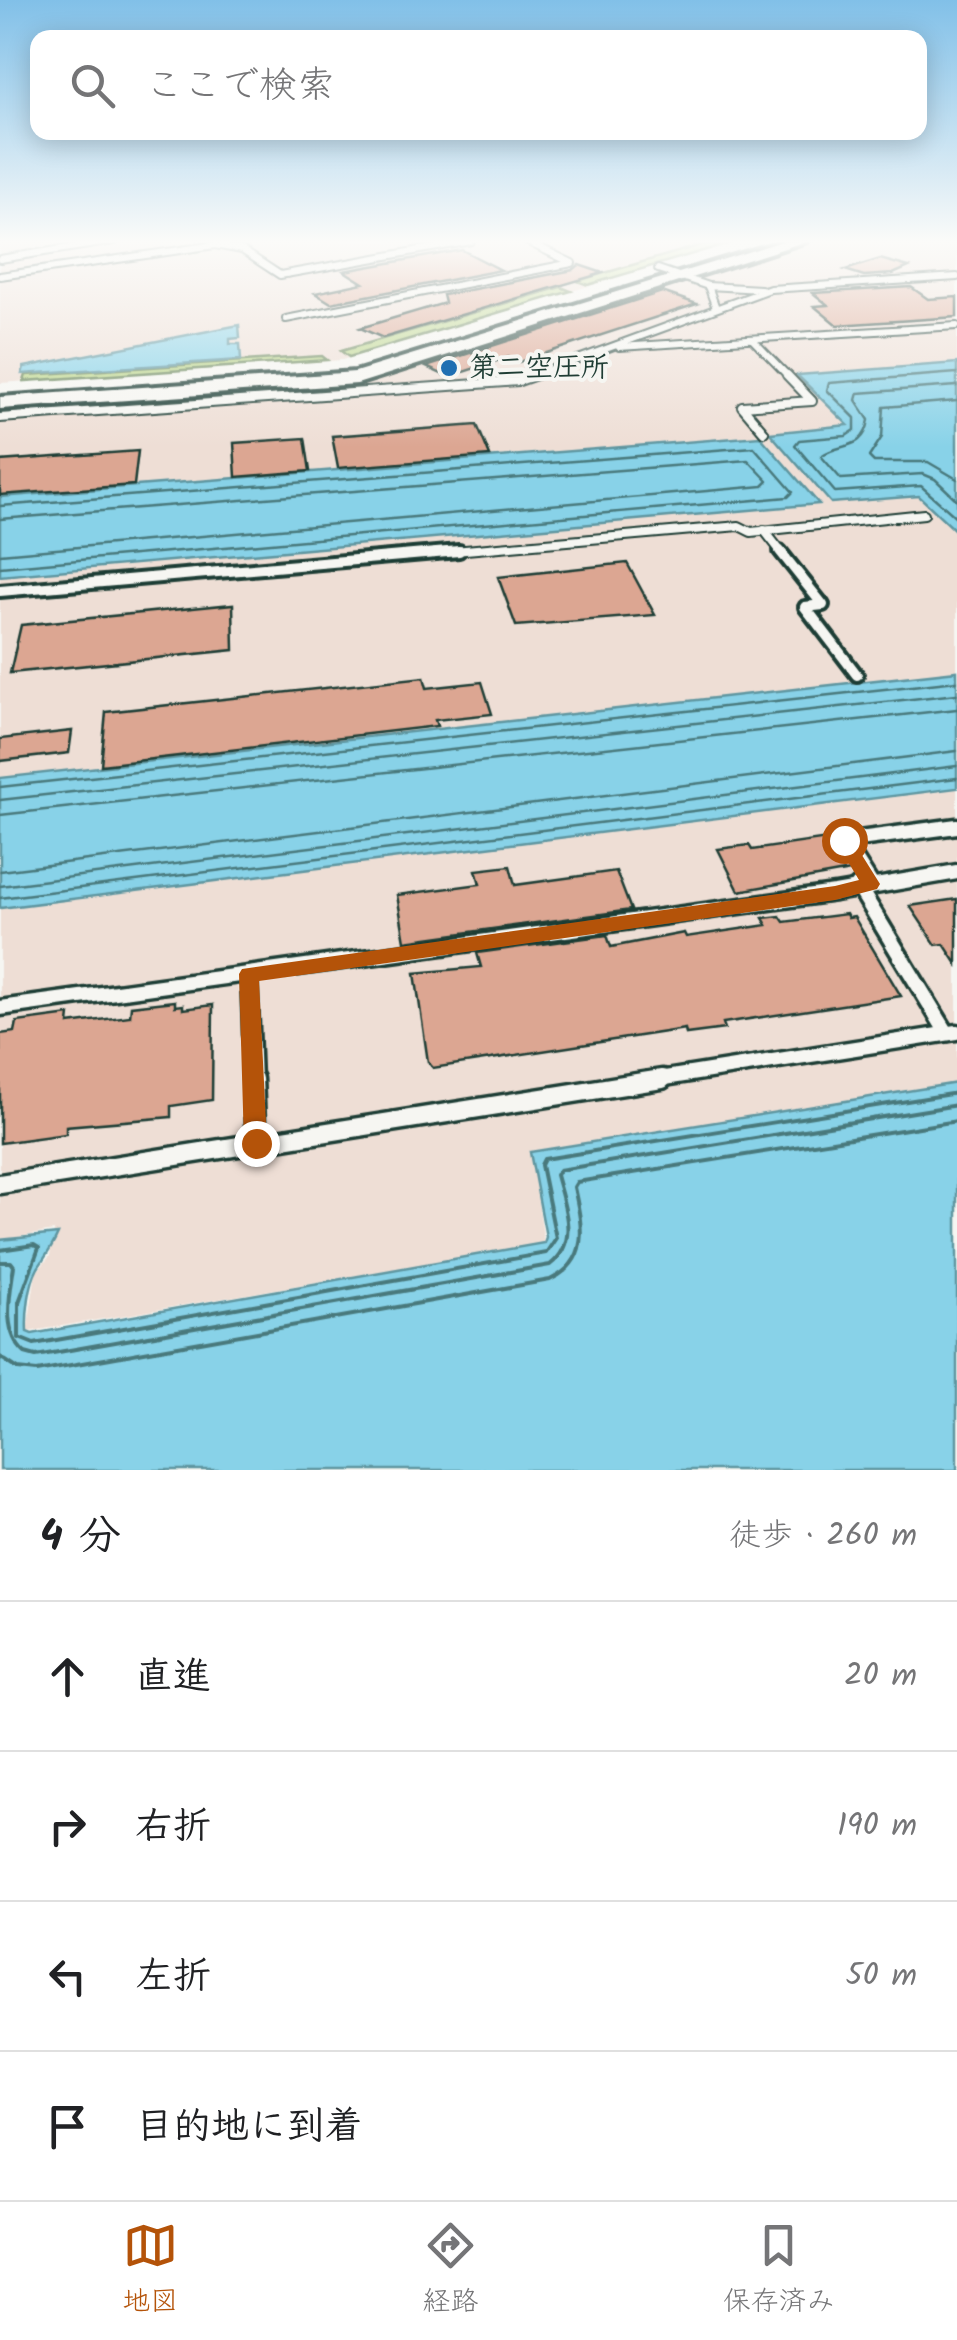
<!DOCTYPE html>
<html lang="ja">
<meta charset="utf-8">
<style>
:root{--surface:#fff;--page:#f6f6f6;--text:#202124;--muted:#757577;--line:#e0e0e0;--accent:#b45309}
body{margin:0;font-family:Kalam,"Klee One",sans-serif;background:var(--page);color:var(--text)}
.stop{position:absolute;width:30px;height:30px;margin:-22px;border:8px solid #b45309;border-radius:50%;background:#fff}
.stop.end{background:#b45309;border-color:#fff;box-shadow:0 2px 10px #0008}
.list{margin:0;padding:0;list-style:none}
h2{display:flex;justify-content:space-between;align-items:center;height:130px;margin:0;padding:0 40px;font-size:42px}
h2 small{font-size:32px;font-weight:400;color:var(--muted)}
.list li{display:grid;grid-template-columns:65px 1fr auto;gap:30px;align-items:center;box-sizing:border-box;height:150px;padding:0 40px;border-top:2px solid var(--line)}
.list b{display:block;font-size:38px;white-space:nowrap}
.list em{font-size:32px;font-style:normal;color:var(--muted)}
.icon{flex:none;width:55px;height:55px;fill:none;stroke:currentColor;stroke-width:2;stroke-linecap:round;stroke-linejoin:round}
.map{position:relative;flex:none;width:957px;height:1470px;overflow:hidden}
.search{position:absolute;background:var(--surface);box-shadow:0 5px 25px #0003;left:30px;right:30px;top:30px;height:110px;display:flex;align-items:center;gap:25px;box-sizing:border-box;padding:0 35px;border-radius:20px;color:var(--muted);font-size:38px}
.sheet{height:730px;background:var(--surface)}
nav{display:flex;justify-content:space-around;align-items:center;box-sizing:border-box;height:140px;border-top:2px solid var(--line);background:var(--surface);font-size:28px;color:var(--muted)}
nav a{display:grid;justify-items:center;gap:5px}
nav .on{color:var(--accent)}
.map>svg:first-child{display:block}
</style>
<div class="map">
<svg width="957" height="1470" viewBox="0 0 957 1470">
<rect width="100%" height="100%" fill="#f6f6f2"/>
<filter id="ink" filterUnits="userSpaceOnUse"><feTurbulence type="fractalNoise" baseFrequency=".01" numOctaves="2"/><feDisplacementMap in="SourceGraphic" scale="20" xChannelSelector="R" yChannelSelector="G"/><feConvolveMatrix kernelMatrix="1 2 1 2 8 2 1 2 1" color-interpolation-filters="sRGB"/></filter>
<g filter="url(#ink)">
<g fill="#eeded5">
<path d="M0,241H739L342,360L0,383Z"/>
<path d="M808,241H957V363L799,375L848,425L771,433L831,503L919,496L957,532V1083L531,1151L544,1243L27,1332L36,1273L50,1256L54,1231L0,1240V407L361,380Z"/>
</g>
<g fill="#bcd68c" stroke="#6e8a60" stroke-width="2.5">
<path d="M715,241L733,242L588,285L577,281Z"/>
<path d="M561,287L571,291L349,357L341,351Z"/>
<path d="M322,356L327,360L24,381L26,375Z"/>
</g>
<g fill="#88d2e8" stroke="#5e96a0" stroke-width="2.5">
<path d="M239,325L240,338L230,339V344H240L241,360L22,374L24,367Z"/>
<path d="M957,363V532L919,496L831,503L770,433L848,425L797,375Z"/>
<path d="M760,436L819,504L0,576V497Z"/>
<path d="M957,671V788L0,908V778Z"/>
<path d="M957,1083V1470H0V1240L58,1234C52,1248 46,1256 38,1268C29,1284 26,1314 27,1332L32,1334L544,1243L546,1237L530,1152Z"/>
</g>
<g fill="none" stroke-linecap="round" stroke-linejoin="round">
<g stroke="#49797c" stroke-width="2.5">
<path d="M957,373L829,383L827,390L855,418V430L846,436L799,440L795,445L835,492L921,486L957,518"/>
<path d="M957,386L858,393L856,400L869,420C864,452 840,442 821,456L841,479L923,474L935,479L957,500"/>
<path d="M957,401L884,407L882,437L869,457L874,462H928L957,479"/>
<path d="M0,506L754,447L793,492L788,497L0,567"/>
<path d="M0,519L748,460L768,481L763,486L0,554"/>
<path d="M0,787L957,681"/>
<path d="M0,800L957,694"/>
<path d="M0,815L957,709"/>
<path d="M0,871L957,751"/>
<path d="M0,886L957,766"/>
<path d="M0,898L957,778"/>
</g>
<g stroke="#49797c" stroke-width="4">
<path d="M0,1250L34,1245L39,1248L19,1302V1338L34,1344L546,1253L556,1238L541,1165L544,1159L957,1093"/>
<path d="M0,1262H11L14,1266C10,1294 1,1332 25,1353L36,1356L550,1265C580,1242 564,1206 556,1175L559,1170L957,1105"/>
<path d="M0,1357L18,1369L37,1371L550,1280C591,1261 582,1225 574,1187L577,1182L957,1121"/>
</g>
</g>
<g fill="#dca692" stroke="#1f3d34" stroke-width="2.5">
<path d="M462,250L501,270L331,303L315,293L363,283L344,271Z"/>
<path d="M880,259L909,267L893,274L864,276L845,270Z"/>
<path d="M579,265L603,273L383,338L360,328L445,303L443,295L573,270Z"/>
<path d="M911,287L928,299L957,297V317L837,325L814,306L828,305L813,293Z"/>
<path d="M662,292L697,304L519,362L509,357L448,377L426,367Z"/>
<path d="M477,425L490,456L338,468L332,436Z"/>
<path d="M305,438L310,471L236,477L234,443Z"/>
<path d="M138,451L134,485L0,495V461Z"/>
<path d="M627,563L655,615L516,626L498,577Z"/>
<path d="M233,604L234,650L10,673L21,625Z"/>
<path d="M424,677L427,688L482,682L492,714L435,720L437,726L101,765L106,712Z"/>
<path d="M72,731L69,753L0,761V739Z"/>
<path d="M834,838L850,871L739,891L718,849L749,845L752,850Z"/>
<path d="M510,866L515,885L616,871L631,910L405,941L397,895L480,884L476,870Z"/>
<path d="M957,899V964L944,944L936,945L910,906Z"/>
<path d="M846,914L848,918L854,917L901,996L723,1023L725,1029L686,1034L685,1029L433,1068L428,1062L415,973L481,967L477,953L607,935L611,947L684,933L686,937L767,925L763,918L780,916L784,922Z"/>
<path d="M175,1001V1006L183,1005V1009L213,1005L212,1100L171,1106V1117L66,1126V1134L0,1143V1034L15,1032L17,1022L70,1015L69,1024L130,1016L131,1006Z"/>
</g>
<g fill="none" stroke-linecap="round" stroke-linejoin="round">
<defs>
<g id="service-far4">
<path d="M0,259L114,241"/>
<path d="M658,269L708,286"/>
<path d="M0,276L215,245L242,250L280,275L471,241"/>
<path d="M716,308L708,286L761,289"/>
<path d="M286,319L572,263L526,241"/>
<path d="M753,340L789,377"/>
<path d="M619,347L957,326"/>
<path d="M529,377L770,289L957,277"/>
</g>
<g id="service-far3">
<path d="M0,418L519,381L536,375"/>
<path d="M764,432L742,406L812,401L787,375"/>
<path d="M764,530L782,553"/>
<path d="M431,553L739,526L751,532L924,514"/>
</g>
<g id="service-far2">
<path d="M780,551L823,605L805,607L857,675"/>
<path d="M0,591L459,551"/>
</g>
<g id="service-far1">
<path d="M871,884L844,841L957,826"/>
<path d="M858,886L947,1033"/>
<path d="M249,974L253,1081"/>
<path d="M0,1008L835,893L957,872"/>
<path d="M646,1081L957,1032"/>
</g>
<g id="service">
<path d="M253,1079L256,1143"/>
<path d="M0,1184L662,1079"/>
</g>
<path id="secondary" d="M783,241H807L357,384L0,409V397L355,372Z"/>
</defs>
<use href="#service-far4" stroke="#1f3d34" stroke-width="10"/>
<use href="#service-far3" stroke="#1f3d34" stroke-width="12"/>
<use href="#service-far2" stroke="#1f3d34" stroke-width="18"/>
<use href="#service-far1" stroke="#1f3d34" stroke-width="21"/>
<use href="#service" stroke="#1f3d34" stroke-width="25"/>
<use href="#secondary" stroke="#1f3d34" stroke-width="8"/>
<use href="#service-far4" stroke="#f6f6f2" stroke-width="6"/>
<use href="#service-far3" stroke="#f6f6f2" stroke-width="8"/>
<use href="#service-far2" stroke="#f6f6f2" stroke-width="10"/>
<use href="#service-far1" stroke="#f6f6f2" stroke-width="14"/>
<use href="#service" stroke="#f6f6f2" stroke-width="18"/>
<use href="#secondary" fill="#f6f6f2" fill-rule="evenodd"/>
</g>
</g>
<linearGradient id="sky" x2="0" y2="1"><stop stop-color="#81c0e8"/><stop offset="0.54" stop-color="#fbfbf9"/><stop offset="1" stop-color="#fbfbf9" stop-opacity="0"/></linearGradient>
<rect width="957" height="447" fill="url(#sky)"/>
<path fill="#b45309" d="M844,834L850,836L880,884L877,889L835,900L259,981L267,1143L264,1151L256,1154L248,1151L244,1143L239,974L242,969L835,886L859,880L835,840Z"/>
<circle fill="#1f6fb2" stroke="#f6f6f2" stroke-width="4" cx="449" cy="368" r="10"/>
<g text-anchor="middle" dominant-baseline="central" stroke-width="8" stroke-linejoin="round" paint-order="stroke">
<g font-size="28" font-weight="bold" fill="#1f3d34" stroke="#f6f6f2" text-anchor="start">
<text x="469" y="368">第二空圧所</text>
</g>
</g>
</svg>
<div class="stop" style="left:844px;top:840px"></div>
<div class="stop end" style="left:256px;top:1143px"></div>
<div class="search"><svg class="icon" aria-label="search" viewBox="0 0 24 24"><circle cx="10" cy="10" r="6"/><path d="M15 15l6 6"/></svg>ここで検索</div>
</div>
<section class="sheet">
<h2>4 分<small>徒歩 · 260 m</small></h2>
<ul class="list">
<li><svg class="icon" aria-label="ahead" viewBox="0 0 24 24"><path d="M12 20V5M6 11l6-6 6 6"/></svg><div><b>直進</b></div><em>20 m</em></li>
<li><svg class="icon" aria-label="right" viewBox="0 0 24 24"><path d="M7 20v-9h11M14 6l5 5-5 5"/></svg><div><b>右折</b></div><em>190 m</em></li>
<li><svg class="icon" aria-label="left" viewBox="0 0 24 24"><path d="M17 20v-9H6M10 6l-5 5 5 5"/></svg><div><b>左折</b></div><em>50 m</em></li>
<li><svg class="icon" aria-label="arrive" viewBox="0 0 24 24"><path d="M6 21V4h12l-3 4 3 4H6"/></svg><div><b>目的地に到着</b></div></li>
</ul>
</section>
<nav>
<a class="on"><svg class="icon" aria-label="map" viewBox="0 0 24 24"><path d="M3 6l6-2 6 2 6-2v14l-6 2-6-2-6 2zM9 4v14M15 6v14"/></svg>地図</a>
<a><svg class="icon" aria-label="directions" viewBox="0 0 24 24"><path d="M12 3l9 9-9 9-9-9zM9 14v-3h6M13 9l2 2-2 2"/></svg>経路</a>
<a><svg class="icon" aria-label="saved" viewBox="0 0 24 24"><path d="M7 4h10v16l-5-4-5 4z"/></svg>保存済み</a>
</nav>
